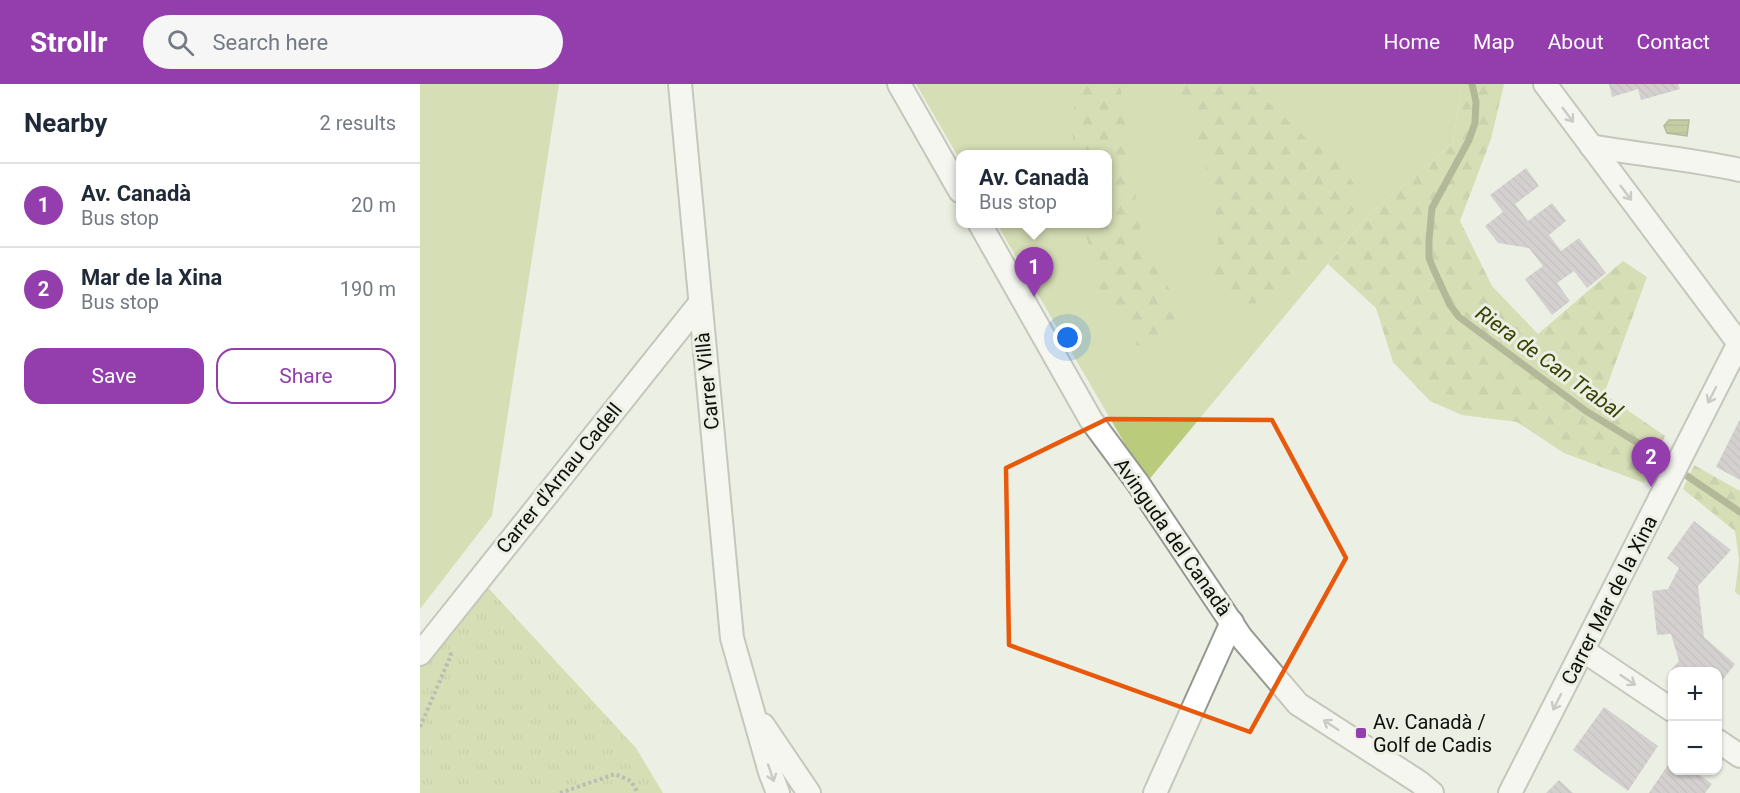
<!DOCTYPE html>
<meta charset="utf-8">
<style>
:root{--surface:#fff;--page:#f6f6f7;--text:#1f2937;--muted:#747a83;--line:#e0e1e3;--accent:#933eac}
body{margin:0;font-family:Roboto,sans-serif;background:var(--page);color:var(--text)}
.controls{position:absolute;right:18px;bottom:18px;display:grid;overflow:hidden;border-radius:12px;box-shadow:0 2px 4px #0004}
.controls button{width:54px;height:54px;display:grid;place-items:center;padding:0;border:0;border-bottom:2px solid var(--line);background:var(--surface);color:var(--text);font:30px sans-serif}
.you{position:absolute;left:648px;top:254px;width:21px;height:21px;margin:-15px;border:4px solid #fff;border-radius:50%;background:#1a73e8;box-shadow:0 0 0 9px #1a73e833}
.badge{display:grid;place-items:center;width:39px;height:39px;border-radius:50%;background:var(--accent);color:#fff;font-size:20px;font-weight:700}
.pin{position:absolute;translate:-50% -50px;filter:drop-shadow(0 2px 3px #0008)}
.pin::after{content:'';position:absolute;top:32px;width:21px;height:18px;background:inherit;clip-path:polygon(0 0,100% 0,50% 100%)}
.popup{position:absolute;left:536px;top:66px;width:156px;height:78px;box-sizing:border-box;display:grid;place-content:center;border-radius:12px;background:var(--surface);filter:drop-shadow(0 2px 4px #0005);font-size:20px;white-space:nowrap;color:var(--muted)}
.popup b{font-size:22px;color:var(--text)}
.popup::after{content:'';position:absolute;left:50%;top:100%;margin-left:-12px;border:12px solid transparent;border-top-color:var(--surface)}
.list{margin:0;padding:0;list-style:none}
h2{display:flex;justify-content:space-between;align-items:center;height:78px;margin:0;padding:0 24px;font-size:26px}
h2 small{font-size:20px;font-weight:400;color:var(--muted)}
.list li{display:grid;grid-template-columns:39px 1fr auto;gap:18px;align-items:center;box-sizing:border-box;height:84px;padding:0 24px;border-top:2px solid var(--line)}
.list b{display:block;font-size:22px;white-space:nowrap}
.list p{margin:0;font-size:20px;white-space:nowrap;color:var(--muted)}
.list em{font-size:20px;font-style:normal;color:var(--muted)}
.actions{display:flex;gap:12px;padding:18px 24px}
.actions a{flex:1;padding:14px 0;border:2px solid var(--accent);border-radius:18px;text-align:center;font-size:21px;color:var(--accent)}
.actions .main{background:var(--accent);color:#fff}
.icon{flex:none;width:33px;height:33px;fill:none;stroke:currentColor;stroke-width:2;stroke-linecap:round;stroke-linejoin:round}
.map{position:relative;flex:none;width:1320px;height:709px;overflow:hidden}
header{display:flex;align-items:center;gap:36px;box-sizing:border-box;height:84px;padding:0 30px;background:var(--accent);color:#fff}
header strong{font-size:28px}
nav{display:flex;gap:33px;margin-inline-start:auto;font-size:21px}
.search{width:420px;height:54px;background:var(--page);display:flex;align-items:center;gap:15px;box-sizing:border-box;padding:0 21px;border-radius:33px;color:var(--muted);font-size:22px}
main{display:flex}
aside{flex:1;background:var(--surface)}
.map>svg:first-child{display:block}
</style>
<header>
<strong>Strollr</strong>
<div class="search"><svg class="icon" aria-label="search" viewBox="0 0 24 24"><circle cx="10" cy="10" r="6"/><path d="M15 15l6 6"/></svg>Search here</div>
<nav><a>Home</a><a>Map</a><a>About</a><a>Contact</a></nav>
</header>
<main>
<aside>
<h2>Nearby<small>2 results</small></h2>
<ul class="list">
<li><span class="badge">1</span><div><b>Av. Canadà</b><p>Bus stop</p></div><em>20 m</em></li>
<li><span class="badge">2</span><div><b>Mar de la Xina</b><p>Bus stop</p></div><em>190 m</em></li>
</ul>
<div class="actions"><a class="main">Save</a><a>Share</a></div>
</aside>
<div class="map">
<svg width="1320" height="709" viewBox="0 0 1320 709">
<defs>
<pattern id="forest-firs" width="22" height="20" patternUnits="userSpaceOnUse" patternTransform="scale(1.5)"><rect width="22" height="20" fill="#bacb7c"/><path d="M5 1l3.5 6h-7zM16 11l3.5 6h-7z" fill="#9fad6a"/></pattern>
<pattern id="park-tufts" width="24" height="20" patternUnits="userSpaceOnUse" patternTransform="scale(1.5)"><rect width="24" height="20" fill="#bacb7c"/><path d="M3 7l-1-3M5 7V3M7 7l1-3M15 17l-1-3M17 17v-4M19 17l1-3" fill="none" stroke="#9fad6a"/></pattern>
<pattern id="water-rules" width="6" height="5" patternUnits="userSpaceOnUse" patternTransform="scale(1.5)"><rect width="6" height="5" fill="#96a652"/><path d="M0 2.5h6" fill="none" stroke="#798642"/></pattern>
<pattern id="building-back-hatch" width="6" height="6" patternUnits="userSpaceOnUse" patternTransform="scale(1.5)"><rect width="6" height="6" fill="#b3acb5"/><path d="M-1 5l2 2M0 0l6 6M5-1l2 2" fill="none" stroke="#99939a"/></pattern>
</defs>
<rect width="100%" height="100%" fill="#ecefe4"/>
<g fill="#bacb7c">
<path d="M0,0H139L72,432L0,525Z"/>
<path d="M496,0H1042L1033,59L950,129L727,398L577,140H688V70H540V76Z"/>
</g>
<g fill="url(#forest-firs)">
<path d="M656,0H700L722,158L763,228L755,251L729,265L713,260L678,206L664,140H688V70H655L652,46Z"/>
<path d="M757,0H835L848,18L885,53L907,67L920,79L944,115L926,135L892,187L839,219L806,221L793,189L799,149L789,91Z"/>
<path d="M1042,0H1084L1071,55L1040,137L1072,202L1118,250L1203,177L1227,193L1184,310L1245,352L1224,399L1144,369L1097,338L1042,331L1010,317L973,278L956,224L908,180L950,129L1033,59Z"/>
<path d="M1274,381L1320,407V512L1315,508L1319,476L1315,447L1263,405Z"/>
</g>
<path fill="url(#park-tufts)" d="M59,494L216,664L243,709H0V570Z"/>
<path fill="url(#water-rules)" stroke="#6e793d" stroke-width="1.5" d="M1249,36H1269L1267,52L1247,49L1244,42Z"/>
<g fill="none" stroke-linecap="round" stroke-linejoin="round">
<path stroke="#6e793d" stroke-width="7" d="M1052,0L1056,18L1055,39L1049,56L1012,124L1009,156V174L1013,184L1030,221L1039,233L1166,327L1226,364L1320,428"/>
</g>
<g fill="url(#building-back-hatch)">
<path d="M1189,0H1258L1260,5L1221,16L1218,5L1192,13Z"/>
<path d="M1106,84L1119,102L1095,120L1108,137L1132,119L1146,137L1129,151L1141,167L1159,154L1186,189L1167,204L1154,187L1137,199L1150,217L1132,231L1105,195L1123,182L1109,164L1078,159L1065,142L1083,128L1070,111Z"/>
<path d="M1320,335V396L1296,383Z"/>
<path d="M1274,437L1311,466L1278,502L1284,553L1315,580L1298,602V588L1251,586L1259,577L1251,550L1237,551L1232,507L1248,505L1259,484L1247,474Z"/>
<path d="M1184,623L1238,662L1208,707L1153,666Z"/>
<path d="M1252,675V686H1273L1292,700L1285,709H1229Z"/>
<path d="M1139,696L1153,709H1126Z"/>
</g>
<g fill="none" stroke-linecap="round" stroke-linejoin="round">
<defs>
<g id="minor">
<path d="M260,0L312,554L350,688L358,709"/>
<path d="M479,0L540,107"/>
<path d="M1125,0L1320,261"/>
<path d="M1171,62C1221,71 1271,75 1320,86"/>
<path d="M560,140L671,336L717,398L821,553L878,620L999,698L1012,709"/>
<path d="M1164,567L1252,626"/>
<path d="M0,570L280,219"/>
<path d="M343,641L389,709"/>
<path d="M1298,657L1320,672"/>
<path d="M735,709L812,538"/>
<path d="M1090,709L1319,259"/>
</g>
</defs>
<use href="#minor" stroke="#95988e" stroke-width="26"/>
<g stroke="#7f817a" stroke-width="4" stroke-dasharray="3 3" stroke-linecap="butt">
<path d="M0,643L31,571L29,567"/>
<path d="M140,709L195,690L211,697L218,709"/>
</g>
<use href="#minor" stroke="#fff" stroke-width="22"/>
</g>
<defs><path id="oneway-shaft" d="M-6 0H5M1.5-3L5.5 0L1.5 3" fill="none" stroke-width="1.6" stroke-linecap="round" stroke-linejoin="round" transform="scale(1.5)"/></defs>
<g stroke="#9f9f9e">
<use href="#oneway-shaft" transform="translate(1148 31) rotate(53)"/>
<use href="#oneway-shaft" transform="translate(1206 109) rotate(53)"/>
<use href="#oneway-shaft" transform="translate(1292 311) rotate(117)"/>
<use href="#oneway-shaft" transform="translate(1208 596) rotate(34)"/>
<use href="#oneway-shaft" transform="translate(1137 618) rotate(117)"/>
<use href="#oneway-shaft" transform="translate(911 641) rotate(-147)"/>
<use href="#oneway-shaft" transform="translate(351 689) rotate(71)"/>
</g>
<path d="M0 0H1320V709H0ZM687,335L852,336L926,474L830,648L589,561L586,384Z" fill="#ecefe4" fill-opacity=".55" fill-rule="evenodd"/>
<path fill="none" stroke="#e8590c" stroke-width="4.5" stroke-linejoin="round" d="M687,335L852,336L926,474L830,648L589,561L586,384Z"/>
<rect fill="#933eac" stroke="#ecefe4" stroke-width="2" x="935" y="643" width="12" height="12" rx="3"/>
<g text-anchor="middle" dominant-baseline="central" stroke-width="6" stroke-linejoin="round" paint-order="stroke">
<g font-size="20" fill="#0f100c" stroke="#ecefe4">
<text transform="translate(287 297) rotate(-96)">Carrer Villà</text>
<text transform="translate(139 394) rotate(-51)">Carrer d'Arnau Cadell</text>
<text transform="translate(753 453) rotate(55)">Avinguda del Canadà</text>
<text transform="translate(1189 516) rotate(-63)">Carrer Mar de la Xina</text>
</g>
<g font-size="20" fill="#0f100c" stroke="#ecefe4" text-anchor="start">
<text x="953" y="638">Av. Canadà /<tspan x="953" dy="23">Golf de Cadis</tspan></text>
</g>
<g font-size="21" font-style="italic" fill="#394200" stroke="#ecefe4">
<text transform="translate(1129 278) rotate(36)">Riera de Can Trabal</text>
</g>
</g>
</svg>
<div class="controls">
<button>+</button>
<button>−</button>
</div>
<div class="you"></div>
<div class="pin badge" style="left:614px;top:213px">1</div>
<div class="popup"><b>Av. Canadà</b>Bus stop</div>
<div class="pin badge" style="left:1231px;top:403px">2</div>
</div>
</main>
